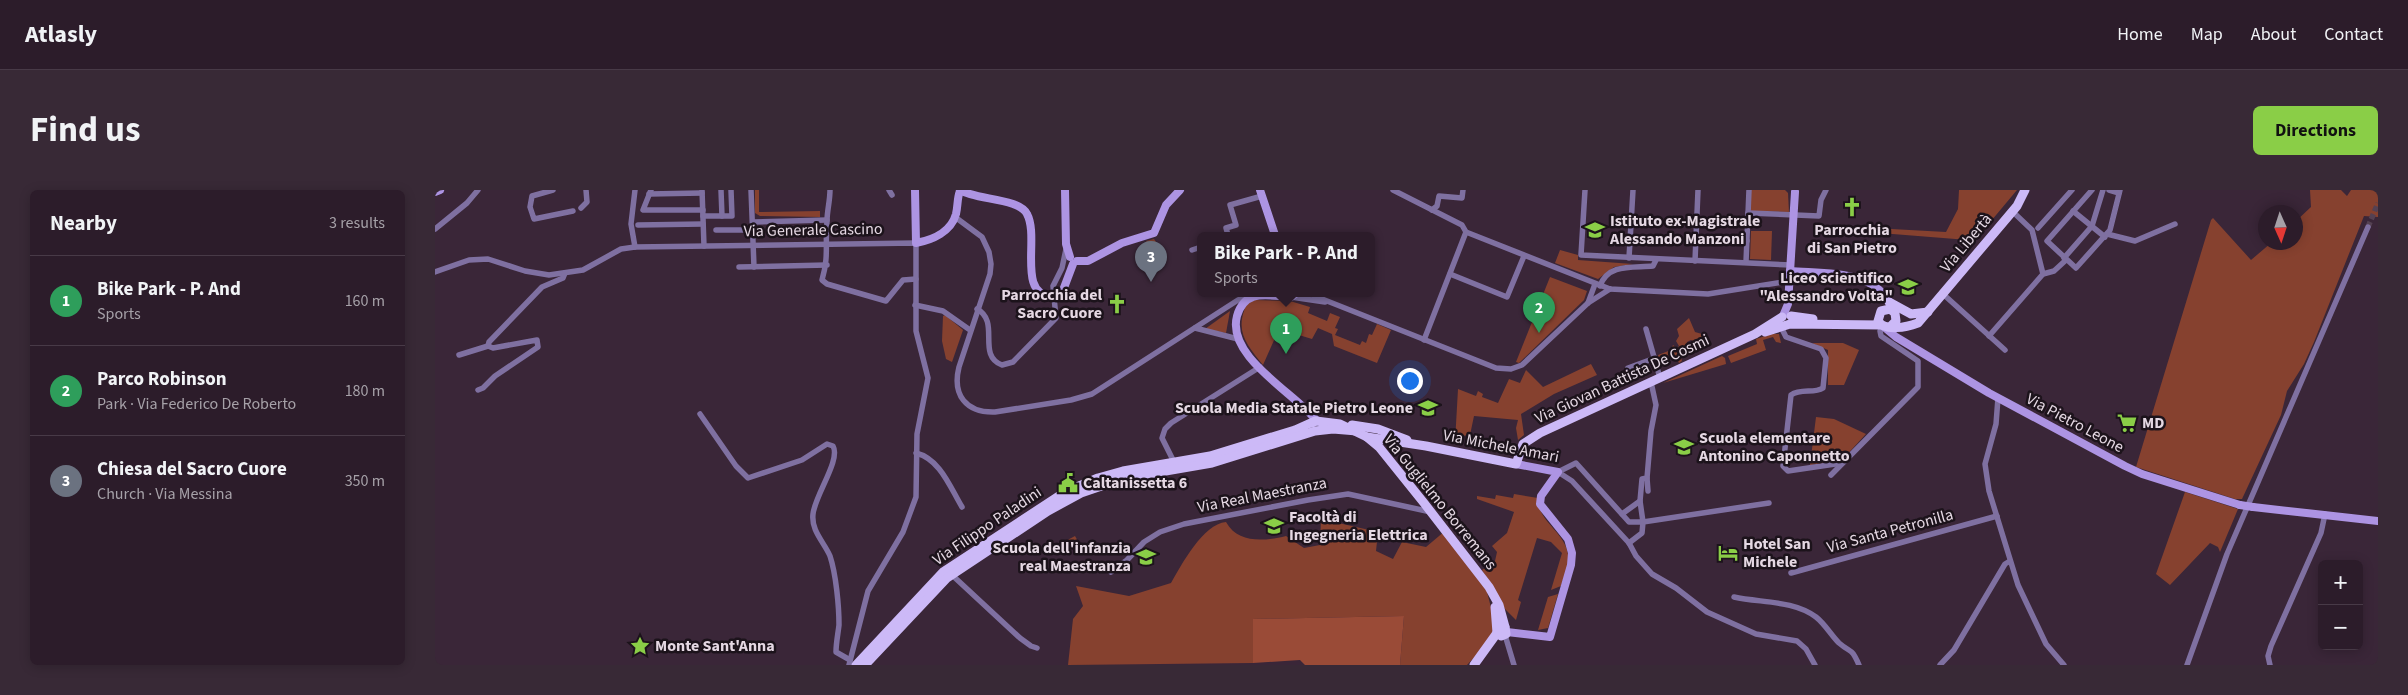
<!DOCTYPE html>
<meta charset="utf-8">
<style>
:root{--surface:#2c1c2a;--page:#382936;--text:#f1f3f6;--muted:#a6a1a8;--line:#483a47;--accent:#8ace47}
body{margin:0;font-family:"Source Sans 3",sans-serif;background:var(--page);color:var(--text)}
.controls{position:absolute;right:15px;bottom:15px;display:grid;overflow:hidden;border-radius:8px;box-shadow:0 2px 12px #0003}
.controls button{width:45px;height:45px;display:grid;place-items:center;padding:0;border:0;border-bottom:1px solid var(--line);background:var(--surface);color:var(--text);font:25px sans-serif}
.compass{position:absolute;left:1823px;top:15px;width:45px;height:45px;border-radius:50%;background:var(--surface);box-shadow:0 2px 12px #0003;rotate:177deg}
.you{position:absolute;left:974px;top:190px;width:18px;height:18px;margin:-12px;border:4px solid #fff;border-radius:50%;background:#1a73e8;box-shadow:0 0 0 8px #1a73e833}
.badge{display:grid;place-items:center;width:32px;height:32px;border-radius:50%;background:var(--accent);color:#fff;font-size:16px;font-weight:700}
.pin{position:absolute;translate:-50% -41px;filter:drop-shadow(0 1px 2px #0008)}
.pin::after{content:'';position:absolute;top:26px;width:18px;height:15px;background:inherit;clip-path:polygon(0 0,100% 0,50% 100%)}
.popup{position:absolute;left:762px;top:42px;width:178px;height:65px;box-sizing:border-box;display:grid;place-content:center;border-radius:8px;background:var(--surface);filter:drop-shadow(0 1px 4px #0005);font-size:16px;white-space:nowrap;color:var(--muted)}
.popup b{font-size:19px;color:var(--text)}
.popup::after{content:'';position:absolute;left:50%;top:100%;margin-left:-10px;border:10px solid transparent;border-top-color:var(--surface)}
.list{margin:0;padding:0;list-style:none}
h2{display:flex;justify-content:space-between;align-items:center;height:65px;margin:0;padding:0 20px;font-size:21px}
h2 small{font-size:16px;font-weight:400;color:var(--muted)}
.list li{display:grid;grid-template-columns:32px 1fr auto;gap:15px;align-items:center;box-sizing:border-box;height:90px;padding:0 20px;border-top:1px solid var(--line)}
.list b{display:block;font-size:19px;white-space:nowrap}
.list p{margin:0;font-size:16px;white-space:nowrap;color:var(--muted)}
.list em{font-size:16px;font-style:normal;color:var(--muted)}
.map{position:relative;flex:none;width:1943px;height:475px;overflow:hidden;border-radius:8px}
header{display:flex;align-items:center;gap:30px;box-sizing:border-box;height:70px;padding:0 25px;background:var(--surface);border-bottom:1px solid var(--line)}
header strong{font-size:24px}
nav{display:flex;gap:28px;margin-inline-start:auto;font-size:18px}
.intro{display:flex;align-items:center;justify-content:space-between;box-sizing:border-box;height:120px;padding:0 30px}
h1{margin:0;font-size:35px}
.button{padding:12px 22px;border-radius:8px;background:var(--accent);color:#111;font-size:18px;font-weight:700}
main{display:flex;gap:30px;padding:0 30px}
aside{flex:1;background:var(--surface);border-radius:8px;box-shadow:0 2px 12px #0003}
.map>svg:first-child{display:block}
</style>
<header>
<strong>Atlasly</strong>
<nav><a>Home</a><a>Map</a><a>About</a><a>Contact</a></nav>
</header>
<div class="intro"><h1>Find us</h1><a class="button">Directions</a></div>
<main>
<aside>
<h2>Nearby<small>3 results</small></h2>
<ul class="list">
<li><span class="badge" style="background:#2e9e5b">1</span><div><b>Bike Park - P. And</b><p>Sports</p></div><em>160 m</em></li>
<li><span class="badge" style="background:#2e9e5b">2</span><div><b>Parco Robinson</b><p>Park · Via Federico De Roberto</p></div><em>180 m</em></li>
<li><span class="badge" style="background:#6b7280">3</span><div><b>Chiesa del Sacro Cuore</b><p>Church · Via Messina</p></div><em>350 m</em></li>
</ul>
</aside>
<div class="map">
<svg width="1943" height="475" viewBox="0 0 1943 475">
<rect width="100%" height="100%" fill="#3a2638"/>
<g fill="#86412f">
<path d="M320,0H324V22L385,21V27L325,26L320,23Z"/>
<path d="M1316,0H1350L1353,3L1354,22L1315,21Z"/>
<path d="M1524,0H1582L1536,55L1533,50L1420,41V37L1511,42L1523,19Z"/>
<path d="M1875,0H1906L1912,6L1916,0H1943V27L1929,26L1879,152L1869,174L1852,201L1846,225L1807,309H1800L1701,277L1776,30L1778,28L1816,70L1836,53L1860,52L1861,31L1876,17Z"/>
<path d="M1316,41H1337L1336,70L1315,69Z"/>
<path d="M719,49L730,65L724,70L711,51Z"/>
<path d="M1125,60L1143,65V70L1198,74L1179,77L1163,89L1120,73Z"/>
<path d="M1115,87L1152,101L1149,110L1084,173L1081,172Z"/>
<path d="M820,110L855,111L875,117L873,123L892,131L895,123L905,127L900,138L903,139L900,145L925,155L927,151L931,153L934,144L937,145L942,134L956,140L942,173L899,156L897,144L883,138L877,149L844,139L828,175C814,157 801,144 809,121C811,115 813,112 820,110Z"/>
<path d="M795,121L791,143L770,139Z"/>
<path d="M510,125L528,140L517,172L511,169L507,151L508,126Z"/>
<path d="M1254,128L1260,142L1267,144V151L1262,153L1256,150L1252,152L1251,156L1244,162L1247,171L1244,173L1240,165L1224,170L1223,165L1236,160L1238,155L1242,158L1244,156L1241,151L1244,146L1242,139Z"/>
<path d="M1336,144H1344L1346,153L1341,152L1338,147L1328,150L1331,160L1296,173L1293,166L1322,154L1321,149Z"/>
<path d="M1377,153H1408L1424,160L1409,195H1393V160Z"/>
<path d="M1287,166L1290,168L1291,174L1228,193Z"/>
<path d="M1156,174L1162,185L1119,204L1086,224L1089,245L1083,250L1081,238L1083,230L1039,226L1035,245L1027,246L1024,252H1020L1023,199L1041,206L1043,201L1048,204L1047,207L1063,213L1074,189L1085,193L1091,180L1108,197Z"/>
<path d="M1381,227L1399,229L1431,244L1406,271L1375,275Z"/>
<path d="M1750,302L1803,319L1785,362L1783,357L1775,353L1735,395L1721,384Z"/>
<path d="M1079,304L1103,308C1102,334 1137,344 1133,373C1132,381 1128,389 1126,396L1116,400L1127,363L1116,352L1102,348L1083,410L1086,412L1081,430L1070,419L1047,380L1060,371L1062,362L1057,356L1072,343L1079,322L1042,309V306L1060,309L1061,305L1078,308Z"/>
<path d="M886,329L943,342L941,361L958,369L967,352L991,357L1010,341L1051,398L1061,437L1051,455L1032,475H965L969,426L818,429V473L633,475L638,429L648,416L641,396L694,406L736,393C747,374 768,334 791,332C803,354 830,351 851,346L869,358L885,355Z"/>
<path d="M640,346L645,355L629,363L625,354Z"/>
<path d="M1123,404L1113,438L1103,440L1113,407Z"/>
</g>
<path fill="#9a4b37" d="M969,426L965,475H870L865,470L818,473V429Z"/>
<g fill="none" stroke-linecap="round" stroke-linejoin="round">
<path stroke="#544152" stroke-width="5.5" stroke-dasharray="5.5 3" stroke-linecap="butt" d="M1933,37L1943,13"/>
<g stroke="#7f70a1" stroke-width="5.5">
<path d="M118,0L97,6L95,17L99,29L138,21"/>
<path d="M216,0L208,20H268"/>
<path d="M267,0L269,56"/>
<path d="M286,0L287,26H297L296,0"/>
<path d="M316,0L319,77"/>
<path d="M395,0C395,11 392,21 392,31C390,55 394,66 387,90L392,94L451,111L468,90L481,89"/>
<path d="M454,0L457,5"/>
<path d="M958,0L1027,35L1031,42L1175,99L1273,104L1354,91"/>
<path d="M1150,0L1146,65L1356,75"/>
<path d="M1657,0L1612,51L1641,78L1675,40L1685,0"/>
<path d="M1674,0L1684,3"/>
<path d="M214,4L267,3"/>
<path d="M146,18L152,12L151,0"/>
<path d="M997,20L1002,16L1004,6L1027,8L1028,0"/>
<path d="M1577,21L1597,40L1608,84"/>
<path d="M1638,21L1670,47"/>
<path d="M1313,23L1384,26L1386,10L1391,0"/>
<path d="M268,26H287"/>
<path d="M520,27L547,47L554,62L556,74L555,84L524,177C517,205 531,223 560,222L636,210L657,204L803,110L812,108"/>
<path d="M318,32L392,30"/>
<path d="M203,35L268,34"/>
<path d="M1603,38L1637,0"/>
<path d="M0,39L32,13L43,0"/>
<path d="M281,40H318"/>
<path d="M1672,44L1700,51L1740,34"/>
<path d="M793,45L791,38L801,35L795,15L827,6"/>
<path d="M1261,48L1312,51"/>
<path d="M200,57L196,34L200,0"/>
<path d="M757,60L766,57"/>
<path d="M1194,68L1198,0"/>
<path d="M1629,68L1657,36L1668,0"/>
<path d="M1260,71L1263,0"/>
<path d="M1311,72L1314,0"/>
<path d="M304,77L392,75"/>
<path d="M0,82L34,70L53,69L90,81L114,85L148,80L186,59L200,57L481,53V141L493,188L482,244L481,307L468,342L433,401L414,475"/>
<path d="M1015,84L1072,107L1089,66"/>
<path d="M1165,96C1173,73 1198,78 1218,76L1221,70"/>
<path d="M872,103L1061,178L1076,179L1087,175L1153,113L1175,99"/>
<path d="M1508,104L1570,160"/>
<path d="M856,107L890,112"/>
<path d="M1153,113L1160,94"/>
<path d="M480,115L508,121L535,140"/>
<path d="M542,119C566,132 541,165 567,175L578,172L621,128L618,96L627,78L631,59"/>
<path d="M1346,137L1351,147L1386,159L1391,168L1388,198C1379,204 1366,198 1356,205L1348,276L1353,281L1407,273"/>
<path d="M760,138L803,149"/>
<path d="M1211,139L1225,188"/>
<path d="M1554,146L1608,84L1619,81L1631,70"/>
<path d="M989,150L1031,42"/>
<path d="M24,165L53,156"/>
<path d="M1193,178L1220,168"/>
<path d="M43,200L48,198L60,186L103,157L102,150L58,158L53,156L54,152L107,97L128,88L130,83"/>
<path d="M1563,208L1561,234L1550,274L1554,301L1583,395L1611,454L1629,475"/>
<path d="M265,224L301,276L313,288L367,270L392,254L398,256C406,270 380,305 378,324C376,341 389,352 395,366C401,384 404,416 404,435C403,444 401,453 401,462L415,470"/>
<path d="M481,263C505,269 515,297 527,317"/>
<path d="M739,272L727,248L730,239L736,233L825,177"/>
<path d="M1123,282L1137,291L1194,353L1201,366L1217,384L1241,398L1272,422L1321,444L1362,451L1371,459L1380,475"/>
<path d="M1123,282L1141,273L1194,332H1208L1205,311"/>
<path d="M1396,285L1483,197V171L1446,146L1445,141L1448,136"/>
<path d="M1212,288L1213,301"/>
<path d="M1187,324L1205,311L1207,289L1212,288L1216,241L1221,215L1216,192"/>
<path d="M1194,353L1207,343L1208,332L1334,313"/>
<path d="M676,382L692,370L709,352L725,342L749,334L873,310L913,304L996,322"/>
<path d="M1356,383L1562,326"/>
<path d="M517,385L585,448L596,456L602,458"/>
<path d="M1299,407C1326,413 1358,410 1381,427C1390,434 1396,445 1404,453C1417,464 1416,457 1424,475"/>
<path d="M1070,445L1079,475"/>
<path d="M1505,475L1519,460L1570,374L1575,371"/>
<path d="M1752,475L1792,364L1933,37"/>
<path d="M1835,475L1833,466L1836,456L1886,343L1890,324"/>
</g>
<g stroke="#ad94e3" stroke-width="8">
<path d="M480,0L481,53C497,50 516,42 521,24C523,16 522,8 525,1"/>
<path d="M525,0C541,10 584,8 592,24C605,48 581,105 618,107L627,103L638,74"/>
<path d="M630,0L631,54L635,67"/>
<path d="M825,0L840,45"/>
<path d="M0,2L5,0"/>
<path d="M642,71H653L687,53L719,43L731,15L745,0"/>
<path d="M1355,81C1389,84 1440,79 1456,116"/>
<path d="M862,103L856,107C833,106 810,98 802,126C791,167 860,203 882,231"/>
<path d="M1348,126L1353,114L1360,2"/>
<path d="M1449,137L1461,147L1554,203L1690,276L1707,284L1805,315"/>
<path d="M1818,317L1943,331"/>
<path d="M1072,442L1115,447L1136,375L1137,363L1133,349L1105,314L1106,306L1123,282L1081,274"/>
</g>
<g stroke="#ccb9f7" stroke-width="9">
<path d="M1454,112L1476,124L1493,122"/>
<path d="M1356,126L1378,129"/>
<path d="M1455,137L1461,131L1460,123L1455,119L1446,121L1443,131C1450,142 1472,137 1483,133L1582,16L1590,0"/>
<path d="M1330,142L1355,134L1446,135"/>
<path d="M877,233L881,231L905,234L932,247L991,256L1081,274L1088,254L1105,243L1320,144L1347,127"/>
<path d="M917,235L943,239L972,250"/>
<path d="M932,247L944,257L989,313L1054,397L1064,415L1070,437"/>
<path d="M1060,417L1062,443L1066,446L1071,444L1070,437L1063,438"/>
<path d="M421,475L508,382L630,302L663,288L688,281L775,266L860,240L880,231"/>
<path d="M430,475L512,388L613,321L646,303L690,288L777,273L880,241L898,239L922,241"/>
<path d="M1039,475L1062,443"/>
</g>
<path stroke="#ad94e3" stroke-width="8" d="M1805,315L1818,317"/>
</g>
<defs>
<symbol id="church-bare" viewBox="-9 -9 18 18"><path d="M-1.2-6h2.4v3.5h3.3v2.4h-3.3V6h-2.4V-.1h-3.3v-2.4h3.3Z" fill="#8ace47" stroke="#1c131b" stroke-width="2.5" paint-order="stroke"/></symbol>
<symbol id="school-bare" viewBox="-9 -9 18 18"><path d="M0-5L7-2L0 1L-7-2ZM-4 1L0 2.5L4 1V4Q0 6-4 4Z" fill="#8ace47" stroke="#1c131b" stroke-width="2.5" paint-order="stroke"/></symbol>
<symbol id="supermarket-bare" viewBox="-9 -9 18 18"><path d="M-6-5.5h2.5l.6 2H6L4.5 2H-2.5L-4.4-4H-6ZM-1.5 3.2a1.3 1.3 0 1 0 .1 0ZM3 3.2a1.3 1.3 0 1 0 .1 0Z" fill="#8ace47" stroke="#1c131b" stroke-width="2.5" paint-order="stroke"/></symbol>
<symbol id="civic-bare" viewBox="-9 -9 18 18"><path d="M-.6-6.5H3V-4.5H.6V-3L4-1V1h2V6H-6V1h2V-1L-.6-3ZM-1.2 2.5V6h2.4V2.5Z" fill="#8ace47" stroke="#1c131b" stroke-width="2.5" paint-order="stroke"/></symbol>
<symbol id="university-bare" viewBox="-9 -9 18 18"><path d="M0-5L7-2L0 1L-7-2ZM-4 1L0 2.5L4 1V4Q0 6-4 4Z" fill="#8ace47" stroke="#1c131b" stroke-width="2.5" paint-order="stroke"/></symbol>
<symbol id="hotel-bare" viewBox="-9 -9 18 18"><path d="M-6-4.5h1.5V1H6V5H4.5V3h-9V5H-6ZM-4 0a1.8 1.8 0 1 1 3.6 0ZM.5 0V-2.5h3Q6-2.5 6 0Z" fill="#8ace47" stroke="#1c131b" stroke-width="2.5" paint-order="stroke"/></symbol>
<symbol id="sight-bare" viewBox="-9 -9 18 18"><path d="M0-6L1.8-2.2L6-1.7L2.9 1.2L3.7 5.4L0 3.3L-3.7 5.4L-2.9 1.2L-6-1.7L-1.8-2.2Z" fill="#8ace47" stroke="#1c131b" stroke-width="2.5" paint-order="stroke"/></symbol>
</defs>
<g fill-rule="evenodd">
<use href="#church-bare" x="1403" y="3" width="28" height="28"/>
<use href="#school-bare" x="1146" y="26" width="28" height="28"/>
<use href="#school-bare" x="1459" y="83" width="28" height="28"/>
<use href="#church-bare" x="668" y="100" width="28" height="28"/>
<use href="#school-bare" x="979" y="204" width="28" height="28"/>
<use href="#supermarket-bare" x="1678" y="219" width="28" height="28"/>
<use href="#school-bare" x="1235" y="243" width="28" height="28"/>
<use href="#civic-bare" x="619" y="279" width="28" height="28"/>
<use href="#university-bare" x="825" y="322" width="28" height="28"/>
<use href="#hotel-bare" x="1279" y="349" width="28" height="28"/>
<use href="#school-bare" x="697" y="353" width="28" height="28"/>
<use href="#sight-bare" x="191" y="442" width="28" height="28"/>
</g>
<g text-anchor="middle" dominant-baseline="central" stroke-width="5" stroke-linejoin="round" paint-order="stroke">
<g font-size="16" font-weight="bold" fill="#e5d8e3" stroke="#1c131b" text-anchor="start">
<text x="1175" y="31">Istituto ex-Magistrale<tspan x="1175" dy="18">Alessando Manzoni</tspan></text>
<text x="1417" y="40" text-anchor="middle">Parrocchia<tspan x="1417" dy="18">di San Pietro</tspan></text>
<text x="1458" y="88" text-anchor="end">Liceo scientifico<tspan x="1458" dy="18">"Alessandro Volta"</tspan></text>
<text x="667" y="105" text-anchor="end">Parrocchia del<tspan x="667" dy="18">Sacro Cuore</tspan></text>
<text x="978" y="218" text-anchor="end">Scuola Media Statale Pietro Leone</text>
<text x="1707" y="233">MD</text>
<text x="1264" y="248">Scuola elementare<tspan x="1264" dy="18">Antonino Caponnetto</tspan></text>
<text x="648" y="293">Caltanissetta 6</text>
<text x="854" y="327">Facoltà di<tspan x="854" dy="18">Ingegneria Elettrica</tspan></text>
<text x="1308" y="354">Hotel San<tspan x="1308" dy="18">Michele</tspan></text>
<text x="696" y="358" text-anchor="end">Scuola dell'infanzia<tspan x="696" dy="18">real Maestranza</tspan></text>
<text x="220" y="456">Monte Sant'Anna</text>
</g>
<g font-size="16" fill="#e5d8e3" stroke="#1c131b">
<text transform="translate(378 40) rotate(-1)">Via Generale Cascino</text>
<text transform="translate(1531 53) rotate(-50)">Via Libertà</text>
<text transform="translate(1187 189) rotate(-25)">Via Giovan Battista De Cosmi</text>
<text transform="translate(1640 233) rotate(28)">Via Pietro Leone</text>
<text transform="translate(1066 256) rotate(11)">Via Michele Amari</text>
<text transform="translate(827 305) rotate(-11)">Via Real Maestranza</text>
<text transform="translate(1005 312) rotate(51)">Via Guglielmo Borremans</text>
<text transform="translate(552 336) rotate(-34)">Via Filippo Paladini</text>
<text transform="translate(1455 341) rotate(-15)">Via Santa Petronilla</text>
</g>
</g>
</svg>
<div class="controls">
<button>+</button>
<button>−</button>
</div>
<svg class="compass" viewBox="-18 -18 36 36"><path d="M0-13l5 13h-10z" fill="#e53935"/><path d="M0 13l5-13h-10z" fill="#a6a1a8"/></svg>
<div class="you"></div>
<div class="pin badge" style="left:851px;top:164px;background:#2e9e5b">1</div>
<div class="popup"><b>Bike Park - P. And</b>Sports</div>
<div class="pin badge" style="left:1104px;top:143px;background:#2e9e5b">2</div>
<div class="pin badge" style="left:716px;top:92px;background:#6b7280">3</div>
</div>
</main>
